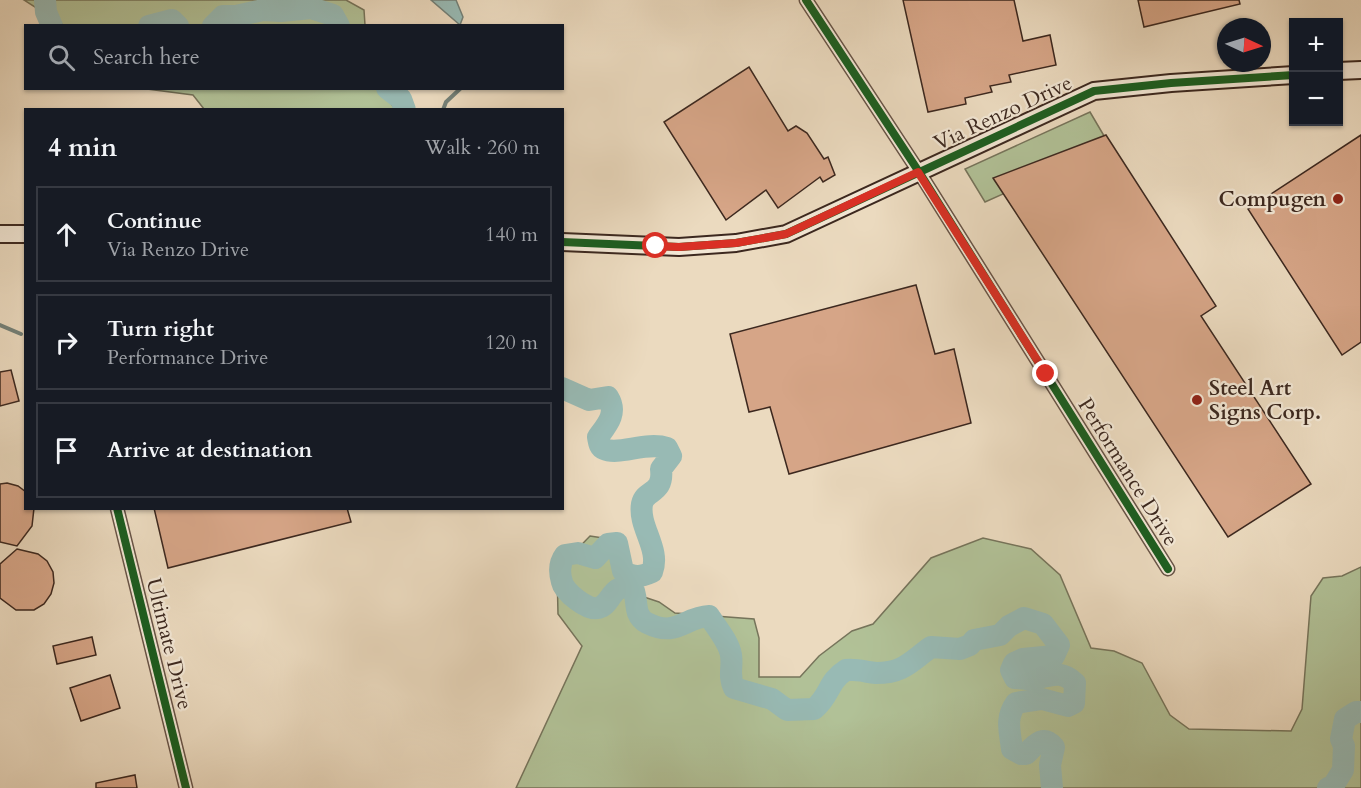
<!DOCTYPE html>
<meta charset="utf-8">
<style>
:root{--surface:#171b24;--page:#20242c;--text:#f1f3f6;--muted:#9ea1a6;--line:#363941}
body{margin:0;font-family:Cardo,serif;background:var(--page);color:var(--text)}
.controls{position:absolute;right:18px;top:18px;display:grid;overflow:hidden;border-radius:0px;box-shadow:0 2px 4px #0004}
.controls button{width:54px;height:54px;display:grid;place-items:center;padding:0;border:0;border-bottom:2px solid var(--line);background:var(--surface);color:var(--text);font:30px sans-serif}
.compass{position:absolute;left:1217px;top:18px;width:54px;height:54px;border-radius:50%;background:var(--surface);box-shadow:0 2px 4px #0004;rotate:94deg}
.stop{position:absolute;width:18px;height:18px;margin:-14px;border:4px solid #d93025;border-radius:50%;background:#fff}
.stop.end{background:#d93025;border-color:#fff;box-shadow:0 2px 6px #0008}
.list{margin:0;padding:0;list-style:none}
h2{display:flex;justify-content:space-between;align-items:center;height:78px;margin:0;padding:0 24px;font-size:26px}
h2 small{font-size:20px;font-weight:400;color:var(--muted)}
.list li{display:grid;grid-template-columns:39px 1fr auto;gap:18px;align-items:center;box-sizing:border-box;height:96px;margin:0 12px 12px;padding:0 12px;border:2px solid var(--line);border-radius:0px}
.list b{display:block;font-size:22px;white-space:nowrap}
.list p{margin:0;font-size:20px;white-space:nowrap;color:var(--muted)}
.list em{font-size:20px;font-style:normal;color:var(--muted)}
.icon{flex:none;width:33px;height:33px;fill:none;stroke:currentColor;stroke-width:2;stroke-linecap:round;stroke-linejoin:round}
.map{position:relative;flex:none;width:1361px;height:788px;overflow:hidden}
.search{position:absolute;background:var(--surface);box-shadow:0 2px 4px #0004;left:24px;top:24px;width:540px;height:66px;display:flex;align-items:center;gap:15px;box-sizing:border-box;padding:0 21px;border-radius:0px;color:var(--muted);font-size:22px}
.panel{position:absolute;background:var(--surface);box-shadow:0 2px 4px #0004;left:24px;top:108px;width:540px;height:402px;border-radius:0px}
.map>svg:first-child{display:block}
</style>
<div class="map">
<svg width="1361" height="788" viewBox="0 0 1361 788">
<rect width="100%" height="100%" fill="#ebdabf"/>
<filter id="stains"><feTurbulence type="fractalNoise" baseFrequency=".00333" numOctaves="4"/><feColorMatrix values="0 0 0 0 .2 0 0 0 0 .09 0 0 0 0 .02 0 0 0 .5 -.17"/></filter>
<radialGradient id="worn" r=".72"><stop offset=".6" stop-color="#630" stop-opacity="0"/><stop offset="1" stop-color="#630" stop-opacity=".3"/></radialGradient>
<g fill="#b1c197" stroke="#76745b" stroke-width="1.5">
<path d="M24,0H346L364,10L365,25H63Z"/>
<path d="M147,89H381L395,109H204L193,95Z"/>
<path d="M1090,112L1110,146L985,202L965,169Z"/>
<path d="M590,536L616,540L624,553L623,578L632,593L659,602L675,613L754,619L759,638V677H800L819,656L852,631L873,624L931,558L983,538L1031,549L1060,575L1091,648L1114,651L1142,663L1170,715L1189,729L1291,731L1302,709L1311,596L1323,578L1342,576L1361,567V788H516L582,646L558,614L557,570Z"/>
</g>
<path fill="#98bab4" stroke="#738078" stroke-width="1.5" d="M431,0H456L463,17L460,25Z"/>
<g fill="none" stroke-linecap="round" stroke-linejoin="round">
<g stroke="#738078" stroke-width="4">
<path d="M443,110L446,102L461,88"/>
<path d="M0,325L21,334"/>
</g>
<g stroke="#98bab4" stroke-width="22">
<path d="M45,0L46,12L52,26"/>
<path d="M149,26L172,20L178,26"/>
<path d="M213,26L223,16H236L263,10L281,11L311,8L333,15L339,26"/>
<path d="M387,88L401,99L405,110"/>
<path d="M562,388L589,400L608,397C618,413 607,425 598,437C599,442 599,447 604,449C619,456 646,441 667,448L671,456L661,469C664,495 645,489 642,504C638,527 661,549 652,572C641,577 634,578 623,571L617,543L608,544L595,558L578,553L565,555C559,563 559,572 562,582C564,592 588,611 598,608C613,604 608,586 632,586C637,595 635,604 638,613C640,618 643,621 647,623C677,638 684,617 709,616C716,627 729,642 731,655C733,668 728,675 734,688L772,699L787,710L814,709C831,695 827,682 846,670C857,669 866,672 876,673C904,673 911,661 931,647L960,649L970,645L974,640L1000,635L1009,626L1024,618L1043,624L1059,645L1054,656L1023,659L1014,663L1011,670L1015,678C1020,678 1025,679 1029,679C1047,679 1058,667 1075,683L1074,703L1068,706L1042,699L1016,703C1005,718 1010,732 1012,749L1021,754H1026C1035,745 1043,734 1054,747L1050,765L1052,788"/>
<path d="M1328,788L1333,786L1343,770L1344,746L1341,739L1345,719L1356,712H1361"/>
</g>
</g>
<g fill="#d6a587" stroke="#3c281f" stroke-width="1.5">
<path d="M903,0H1014L1023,41L1050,35L1056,65L1009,75L1011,82L990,86L992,92L965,98L966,104L928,112Z"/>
<path d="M1138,0H1239L1240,4L1144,27Z"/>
<path d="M749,67L788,131L796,126L807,133L824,159L828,157L835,175L823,182L820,177L778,208L766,190L726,220L664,122Z"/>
<path d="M1106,135L1216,306L1201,316L1311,484L1228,537L993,178Z"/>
<path d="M1361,135V342L1342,355L1248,209Z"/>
<path d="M916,285L935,354L954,349L971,423L789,474L770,407L749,412L730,334Z"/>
<path d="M11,370L19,401L0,406V372Z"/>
<path d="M7,483L18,486L26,492V508H34L32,526L17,546L0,542V484Z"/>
<path d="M154,508H347L351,522L168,568Z"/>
<path d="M17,549L38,554L47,561L53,572L54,583L51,594L44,604L34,610H16L0,598V564Z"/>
<path d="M92,637L96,655L57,664L53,646Z"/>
<path d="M110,675L120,708L81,721L70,688Z"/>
<path d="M135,775L137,788H96V783Z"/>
</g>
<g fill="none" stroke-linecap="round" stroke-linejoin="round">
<defs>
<g id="street">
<path d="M806,0L919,172L1168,569"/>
<path d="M117,508L186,788"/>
</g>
<g id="secondary">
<path d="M1338,71L1361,70"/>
<path d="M0,234H26"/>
<path d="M562,242L679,247L736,243L786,234L1094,91L1171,83L1294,75"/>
</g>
</defs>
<use href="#street" stroke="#685447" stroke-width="15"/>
<use href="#secondary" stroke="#3c281f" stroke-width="20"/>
<use href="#street" stroke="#f2e7d5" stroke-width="12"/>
<use href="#secondary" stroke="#f2e7d5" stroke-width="16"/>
<defs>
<g id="cycleway">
<path d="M806,0L919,172L1168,569"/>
<path d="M562,242L679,247L736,243L786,234L1094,91L1171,83L1294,75"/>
<path d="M117,508L186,788"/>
</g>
</defs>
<use href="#cycleway" stroke="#f2e7d5" stroke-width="11"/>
<use href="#cycleway" stroke="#1b5e20" stroke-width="8"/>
</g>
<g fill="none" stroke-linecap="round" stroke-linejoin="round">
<path stroke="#d93025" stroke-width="8" d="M656,246L679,247L736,243L786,234L918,172L1046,374"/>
</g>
<g fill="#8f2418" stroke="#f2e7d5" stroke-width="2">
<circle cx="1338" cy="199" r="6"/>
<circle cx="1197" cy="400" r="6"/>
</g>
<g text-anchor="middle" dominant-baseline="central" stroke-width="4.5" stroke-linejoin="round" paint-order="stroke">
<g font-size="21" fill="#3c281f" stroke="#f2e7d5">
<text transform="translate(1003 113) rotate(-25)">Via Renzo Drive</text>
<text transform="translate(1128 472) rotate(58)">Performance Drive</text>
<text transform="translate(169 644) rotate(76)">Ultimate Drive</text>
</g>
<g font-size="21" font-weight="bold" fill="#3c281f" stroke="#f2e7d5" text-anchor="end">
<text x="1326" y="199">Compugen</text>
<text x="1209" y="388" text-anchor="start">Steel Art<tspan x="1209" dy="24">Signs Corp.</tspan></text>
</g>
</g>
<rect width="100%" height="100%" filter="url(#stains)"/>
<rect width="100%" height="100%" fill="url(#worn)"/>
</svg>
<div class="controls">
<button>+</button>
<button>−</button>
</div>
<svg class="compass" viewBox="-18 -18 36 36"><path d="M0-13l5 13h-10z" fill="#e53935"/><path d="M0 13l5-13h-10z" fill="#9ea1a6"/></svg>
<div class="stop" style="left:656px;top:246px"></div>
<div class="stop end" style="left:1046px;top:374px"></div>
<div class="search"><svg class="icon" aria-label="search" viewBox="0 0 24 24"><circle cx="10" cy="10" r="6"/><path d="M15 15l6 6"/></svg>Search here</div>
<section class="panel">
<h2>4 min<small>Walk · 260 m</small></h2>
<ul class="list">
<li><svg class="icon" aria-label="ahead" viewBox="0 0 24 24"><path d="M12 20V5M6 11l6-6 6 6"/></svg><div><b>Continue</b><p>Via Renzo Drive</p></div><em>140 m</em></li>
<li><svg class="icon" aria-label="right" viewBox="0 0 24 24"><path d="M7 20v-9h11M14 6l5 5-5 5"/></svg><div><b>Turn right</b><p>Performance Drive</p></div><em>120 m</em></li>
<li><svg class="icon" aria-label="arrive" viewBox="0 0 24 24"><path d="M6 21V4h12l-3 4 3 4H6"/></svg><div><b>Arrive at destination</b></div></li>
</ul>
</section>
</div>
